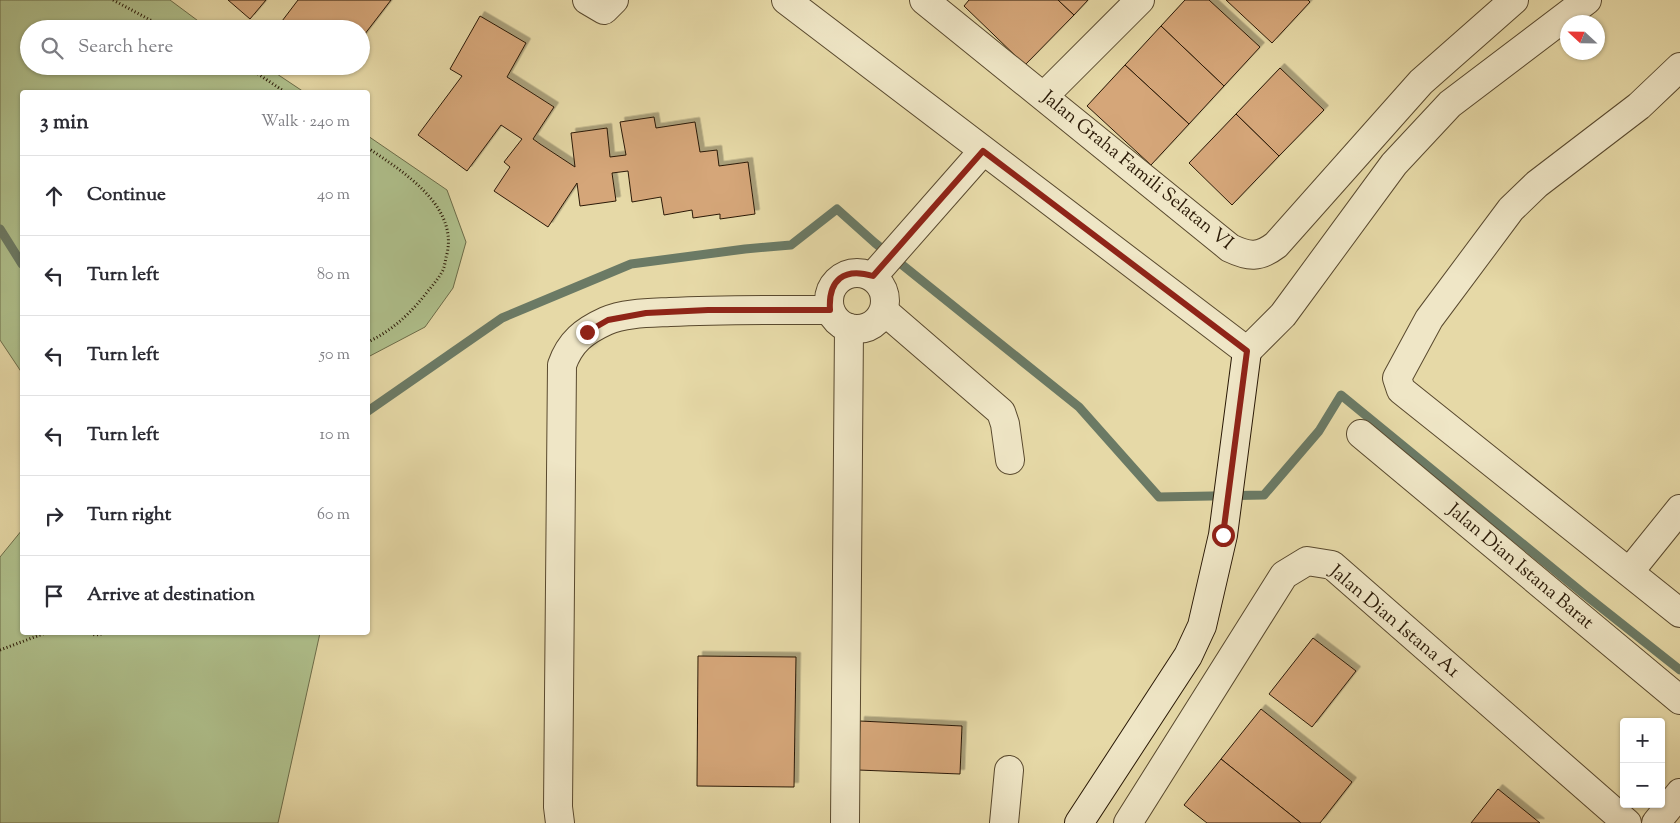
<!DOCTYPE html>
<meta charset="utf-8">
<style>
:root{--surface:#fff;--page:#f7f7f7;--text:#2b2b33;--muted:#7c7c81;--line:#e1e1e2}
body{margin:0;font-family:"Sorts Mill Goudy",serif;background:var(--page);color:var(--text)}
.controls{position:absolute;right:15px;bottom:15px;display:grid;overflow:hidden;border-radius:5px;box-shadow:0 1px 4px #0004}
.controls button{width:45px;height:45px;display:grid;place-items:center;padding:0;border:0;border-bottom:1px solid var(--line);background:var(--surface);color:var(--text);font:25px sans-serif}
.compass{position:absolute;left:1560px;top:15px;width:45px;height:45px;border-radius:50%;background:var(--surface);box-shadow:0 1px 4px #0004;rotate:292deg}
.stop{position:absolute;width:15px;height:15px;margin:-11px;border:4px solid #8f2418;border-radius:50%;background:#fff}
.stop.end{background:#8f2418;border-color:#fff;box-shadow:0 1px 5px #0008}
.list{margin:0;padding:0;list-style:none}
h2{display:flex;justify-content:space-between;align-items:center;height:65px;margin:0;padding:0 20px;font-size:21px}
h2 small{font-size:16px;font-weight:400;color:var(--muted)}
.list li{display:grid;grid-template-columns:32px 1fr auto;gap:15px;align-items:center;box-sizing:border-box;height:80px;padding:0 20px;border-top:1px solid var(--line)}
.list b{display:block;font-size:19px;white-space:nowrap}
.list em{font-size:16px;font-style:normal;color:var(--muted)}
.icon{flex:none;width:28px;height:28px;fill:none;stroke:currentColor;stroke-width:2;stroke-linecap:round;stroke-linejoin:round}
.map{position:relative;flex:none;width:1680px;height:823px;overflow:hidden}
.search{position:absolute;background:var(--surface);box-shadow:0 1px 4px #0004;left:20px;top:20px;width:350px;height:55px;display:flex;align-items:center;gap:12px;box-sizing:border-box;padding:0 18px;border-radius:28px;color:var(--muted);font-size:19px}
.panel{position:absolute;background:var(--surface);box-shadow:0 1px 4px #0004;left:20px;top:90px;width:350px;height:545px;border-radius:5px}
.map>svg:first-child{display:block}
</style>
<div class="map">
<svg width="1680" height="823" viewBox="0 0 1680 823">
<defs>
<filter id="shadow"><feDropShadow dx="4.5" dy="-4.5" stdDeviation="0" flood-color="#0004"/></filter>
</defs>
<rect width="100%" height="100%" fill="#e6d9a7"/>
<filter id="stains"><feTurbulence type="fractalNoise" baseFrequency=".004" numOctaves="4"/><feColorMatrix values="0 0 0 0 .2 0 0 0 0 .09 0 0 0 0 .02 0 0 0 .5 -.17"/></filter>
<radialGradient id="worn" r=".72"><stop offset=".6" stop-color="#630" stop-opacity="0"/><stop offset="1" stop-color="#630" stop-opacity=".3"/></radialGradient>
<g fill="#afc08c" stroke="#6c6c49">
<path d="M0,0H170L209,29H29V66H265L304,92H22V373L0,340Z"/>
<path d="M368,136L447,190L466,242L453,288L425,327L368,357Z"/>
<path d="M22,530V632L320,633L278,823H0V557Z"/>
</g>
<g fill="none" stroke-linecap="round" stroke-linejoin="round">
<g stroke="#6b7a65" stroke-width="9">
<path d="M0,229L22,264"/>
<path d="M368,411L502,318L631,264L745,249L791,245L837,209L875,243L1079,407L1159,497L1264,495L1319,431L1341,395L1584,594L1680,670"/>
</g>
</g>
<g fill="#d5a679" stroke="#2a1906" filter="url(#shadow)">
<path d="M228,0H266L250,19Z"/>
<path d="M298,0H391L361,39V29H283L279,25Z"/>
<path d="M969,0H1058L1074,15L1025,65L964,6Z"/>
<path d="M1058,0H1088L1074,15Z"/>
<path d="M1185,0H1209L1260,47L1224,86L1161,26Z"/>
<path d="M1226,0H1308L1310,2L1272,43Z"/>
<path d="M480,16L526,43L507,77L554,107L533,139L540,144L575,167L571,133L607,128L610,157L626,155L620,122L654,117L656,128L695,122L700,152L717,150L719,166L748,162L755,214L720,219V214L693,218L692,210L664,215L661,197L632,202L628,171L612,173L616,201L580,206L577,183L548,227L494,191L510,167L504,162L522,139L501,125L467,171L418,135L462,76L450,69Z"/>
<path d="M1161,26L1224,86L1189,124L1125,65Z"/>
<path d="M1125,65L1189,124L1151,165L1087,106Z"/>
<path d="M1280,68L1324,110L1279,156L1236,114Z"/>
<path d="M1236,114L1279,156L1232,205L1189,163Z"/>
<path d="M1313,638L1356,671L1312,727L1269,694Z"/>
<path d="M698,656L796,657L794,787L697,786Z"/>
<path d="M1261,709L1352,782L1320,823H1301L1221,759Z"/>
<path d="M860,721L962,726L960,774L858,770Z"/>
<path d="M1221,759L1301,823H1207L1184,805Z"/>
<path d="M1498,789L1540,823H1471Z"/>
</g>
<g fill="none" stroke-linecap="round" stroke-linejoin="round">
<defs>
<g id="street">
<path d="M587,0L604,10L614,0"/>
<path d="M786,0L1247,351L1283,315L1394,164L1450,104L1587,0"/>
<path d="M924,0L1230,248C1249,257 1259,258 1276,245L1421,82L1514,0"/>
<path d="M1680,67L1639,106L1537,184L1511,209L1429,319L1397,378L1401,390L1680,613"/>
<path d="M1044,96L1140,0"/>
<circle cx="857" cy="301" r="28"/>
<path d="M873,276L983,151"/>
<path d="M884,311L1001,412L1005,424L1010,460"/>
<path d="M1361,434L1680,700"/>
<path d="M1630,571L1680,509"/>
<path d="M560,823L558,807L562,365C570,342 584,331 606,321C624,313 650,313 670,312C723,309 777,310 830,310"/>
<path d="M845,823L849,328"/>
<path d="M1004,823L1009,770"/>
<path d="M1128,823L1284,575L1307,561L1332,565L1627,823"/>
<path d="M1656,823L1680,793"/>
</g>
<path id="secondary" d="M1079,823L1188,656L1202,626L1223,535L1247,351"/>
</defs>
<use href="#street" stroke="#59492e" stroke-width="30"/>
<use href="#secondary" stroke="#2a1906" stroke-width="30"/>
<g stroke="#2a1906" stroke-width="3" stroke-dasharray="1 2.5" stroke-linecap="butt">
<path d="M113,0L167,29"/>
<path d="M246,66L285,92"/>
<path d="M368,148C402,171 458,205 447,254C445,260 445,267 442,272C438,279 433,285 428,291C411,313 393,330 368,342"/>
<path d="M87,632L95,635L114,632"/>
<path d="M0,650L48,632"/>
</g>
<use href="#street" stroke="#efe6c6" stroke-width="28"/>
<use href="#secondary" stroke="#efe6c6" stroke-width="28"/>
</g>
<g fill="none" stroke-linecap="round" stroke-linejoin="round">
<path stroke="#8f2418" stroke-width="6" d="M587,332L608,320L646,313L708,310H830C828,280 844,267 873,276L983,151L1247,351L1223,535"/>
</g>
<g text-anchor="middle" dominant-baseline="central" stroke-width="5" stroke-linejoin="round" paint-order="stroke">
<g font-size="19" fill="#2a1906" stroke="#efe6c6">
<text transform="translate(1137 171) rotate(39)">Jalan Graha Famili Selatan VI</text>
<text transform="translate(1520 567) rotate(40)">Jalan Dian Istana Barat</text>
<text transform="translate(1394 622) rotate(40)">Jalan Dian Istana A1</text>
</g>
</g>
<rect width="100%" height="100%" filter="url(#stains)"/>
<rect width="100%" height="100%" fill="url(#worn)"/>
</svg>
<div class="controls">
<button>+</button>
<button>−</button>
</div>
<svg class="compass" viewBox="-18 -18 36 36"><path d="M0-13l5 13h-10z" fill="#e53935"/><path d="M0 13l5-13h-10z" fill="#7c7c81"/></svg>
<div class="stop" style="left:1223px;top:535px"></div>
<div class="stop end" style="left:587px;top:332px"></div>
<div class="search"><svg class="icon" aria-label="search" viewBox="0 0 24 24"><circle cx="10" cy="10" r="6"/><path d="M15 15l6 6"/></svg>Search here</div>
<section class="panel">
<h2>3 min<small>Walk · 240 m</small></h2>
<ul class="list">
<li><svg class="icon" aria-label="ahead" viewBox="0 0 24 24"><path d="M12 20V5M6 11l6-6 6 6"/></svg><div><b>Continue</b></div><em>40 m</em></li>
<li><svg class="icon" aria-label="left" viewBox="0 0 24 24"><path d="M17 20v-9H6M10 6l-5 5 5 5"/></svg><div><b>Turn left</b></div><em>80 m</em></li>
<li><svg class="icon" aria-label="left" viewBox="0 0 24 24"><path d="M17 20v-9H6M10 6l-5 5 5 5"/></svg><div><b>Turn left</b></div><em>50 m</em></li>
<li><svg class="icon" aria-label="left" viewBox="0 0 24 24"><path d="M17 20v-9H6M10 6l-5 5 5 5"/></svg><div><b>Turn left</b></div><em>10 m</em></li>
<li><svg class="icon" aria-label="right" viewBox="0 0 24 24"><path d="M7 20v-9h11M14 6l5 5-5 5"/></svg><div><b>Turn right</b></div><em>60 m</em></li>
<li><svg class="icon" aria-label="arrive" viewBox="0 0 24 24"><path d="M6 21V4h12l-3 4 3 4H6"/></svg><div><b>Arrive at destination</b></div></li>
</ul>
</section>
</div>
